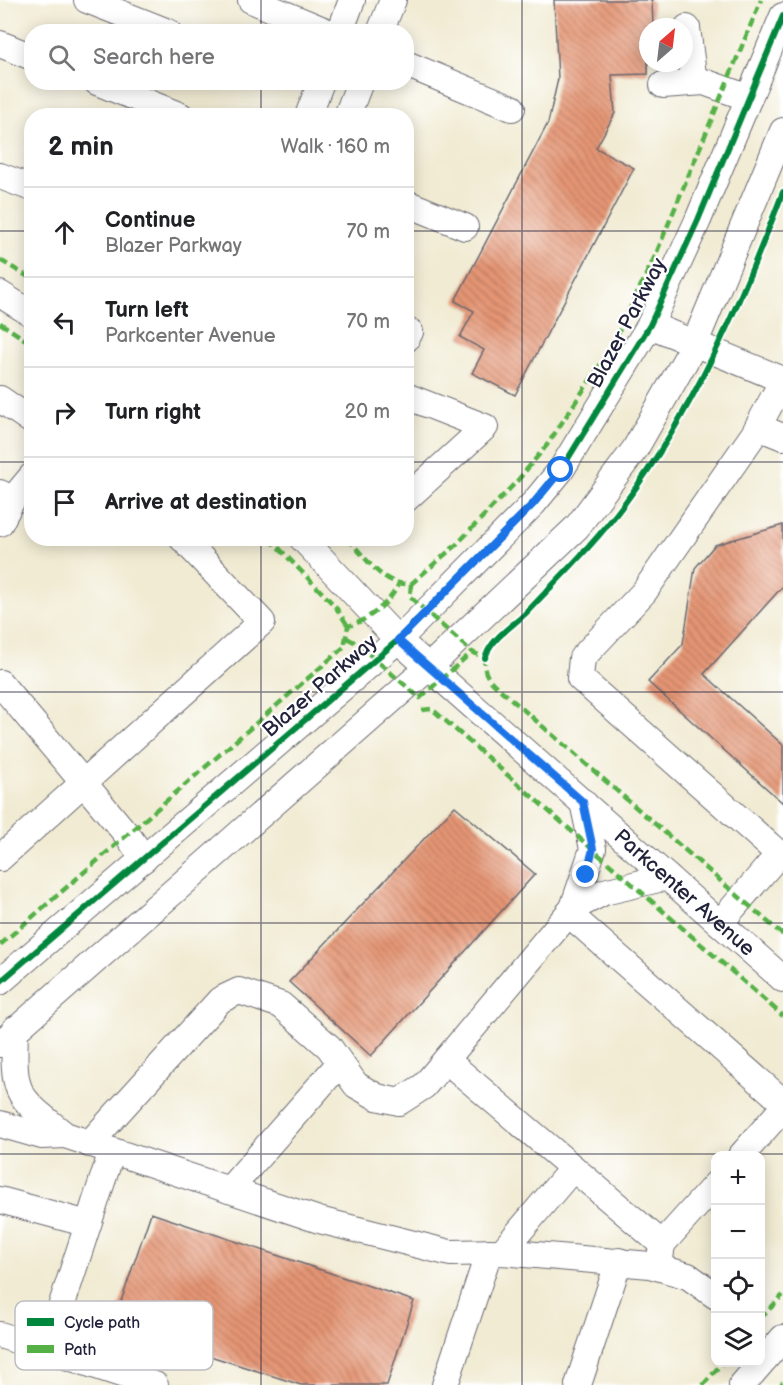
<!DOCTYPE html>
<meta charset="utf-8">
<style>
:root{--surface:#fff;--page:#f2f2f2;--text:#202124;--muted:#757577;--line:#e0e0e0}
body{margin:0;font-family:"Balsamiq Sans",sans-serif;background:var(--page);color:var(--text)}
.controls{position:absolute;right:18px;bottom:18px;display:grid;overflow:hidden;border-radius:12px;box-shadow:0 3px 15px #0003}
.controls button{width:54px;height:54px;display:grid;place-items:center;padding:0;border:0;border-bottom:2px solid var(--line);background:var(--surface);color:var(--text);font:30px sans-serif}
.compass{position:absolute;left:639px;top:18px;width:54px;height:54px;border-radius:50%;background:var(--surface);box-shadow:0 3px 15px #0003;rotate:28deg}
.stop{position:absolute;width:18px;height:18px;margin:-14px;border:4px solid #1a73e8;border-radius:50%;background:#fff}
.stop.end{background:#1a73e8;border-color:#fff;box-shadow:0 2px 6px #0008}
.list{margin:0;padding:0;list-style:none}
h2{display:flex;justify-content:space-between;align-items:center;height:78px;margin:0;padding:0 24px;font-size:26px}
h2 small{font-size:20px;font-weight:400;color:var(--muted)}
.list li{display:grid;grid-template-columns:39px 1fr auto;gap:18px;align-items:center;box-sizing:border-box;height:90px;padding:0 24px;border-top:2px solid var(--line)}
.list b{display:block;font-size:22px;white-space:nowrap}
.list p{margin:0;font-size:20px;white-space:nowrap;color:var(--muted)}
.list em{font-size:20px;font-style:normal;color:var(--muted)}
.icon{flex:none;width:33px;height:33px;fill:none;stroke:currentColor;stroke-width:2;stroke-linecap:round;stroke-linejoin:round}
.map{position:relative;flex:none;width:783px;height:1385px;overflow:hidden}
.search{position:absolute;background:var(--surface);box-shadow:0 3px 15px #0003;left:24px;top:24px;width:390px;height:66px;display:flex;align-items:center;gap:15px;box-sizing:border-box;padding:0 21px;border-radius:24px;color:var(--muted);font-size:22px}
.panel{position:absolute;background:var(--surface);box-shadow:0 3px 15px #0003;left:24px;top:108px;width:390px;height:438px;border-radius:24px}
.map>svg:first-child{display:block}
</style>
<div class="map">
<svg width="783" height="1385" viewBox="0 0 783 1385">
<defs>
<pattern id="building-back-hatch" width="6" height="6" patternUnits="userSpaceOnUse" patternTransform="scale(1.5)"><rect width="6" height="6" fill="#e59573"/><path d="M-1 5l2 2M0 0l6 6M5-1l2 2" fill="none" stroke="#b97960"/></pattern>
</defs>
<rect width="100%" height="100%" fill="#fff"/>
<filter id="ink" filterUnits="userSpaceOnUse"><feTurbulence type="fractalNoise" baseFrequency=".0167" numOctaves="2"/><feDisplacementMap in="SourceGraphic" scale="12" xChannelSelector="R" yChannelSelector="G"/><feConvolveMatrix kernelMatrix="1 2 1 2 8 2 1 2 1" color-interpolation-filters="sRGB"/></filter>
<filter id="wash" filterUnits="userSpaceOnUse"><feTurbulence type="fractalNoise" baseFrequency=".008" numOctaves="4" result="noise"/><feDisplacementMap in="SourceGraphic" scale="24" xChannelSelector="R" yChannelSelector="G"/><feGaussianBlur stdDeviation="1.35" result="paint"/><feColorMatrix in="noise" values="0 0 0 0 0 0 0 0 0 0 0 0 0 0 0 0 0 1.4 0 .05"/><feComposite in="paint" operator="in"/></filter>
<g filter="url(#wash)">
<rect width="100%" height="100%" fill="#f1ebd3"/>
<g id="blocks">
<g fill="url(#building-back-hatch)">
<path d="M554,0H652L653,27H648V74L612,75L615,113L596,148L634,168L515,395L472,373L484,350L460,337L474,311L455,301L548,123L558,79Z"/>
<path d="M783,525V586L704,674L783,745V803L648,682L683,644L695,568L715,545Z"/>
<path d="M455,806L535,874L371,1056L289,982Z"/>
<path d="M151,1213L414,1301L387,1385H301L113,1325Z"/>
</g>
</g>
</g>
<g filter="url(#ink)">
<use href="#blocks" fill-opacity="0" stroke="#6a6870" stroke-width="1.5"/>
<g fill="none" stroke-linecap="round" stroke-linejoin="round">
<defs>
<g id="minor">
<path d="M87,0L168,32"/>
<path d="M251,0L328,32"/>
<path d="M687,28L694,82"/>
<path d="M340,32L352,0"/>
<path d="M380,32L393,0"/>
<path d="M0,44L32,57"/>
<path d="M406,64L512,108"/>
<path d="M97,82L181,116"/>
<path d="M663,85L704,82L749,98"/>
<path d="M308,116L321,82"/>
<path d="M347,116L360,82"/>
<path d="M0,176L32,188"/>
<path d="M406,203L465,227"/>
<path d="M0,294L32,314"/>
<path d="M650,325L783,380"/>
<path d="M406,339L410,332"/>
<path d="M406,396L485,427L406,499"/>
<path d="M0,399L32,421"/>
<path d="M758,427L783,437"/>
<path d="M0,493L12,500L0,523"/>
<path d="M12,500L32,476"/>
<path id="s1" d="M302,538L398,640L783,979"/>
<path d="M0,683L128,836L144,859"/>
<path d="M0,858L262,622L182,538"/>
<path d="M573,908L604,892L667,877"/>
<path d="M569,914L783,1102"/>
<path d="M720,923L779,854L580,678L582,658L644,592L754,434L783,380"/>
<path d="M0,982L398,640L533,504L561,470L650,325L698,220L783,16"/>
<path d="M15,1029C13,1095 14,1094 65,1135L319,1220L450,1253L502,1252L650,1265L688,1276L716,1296"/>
<path d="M0,1044L429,667L577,527L635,449L694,345L783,131"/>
<path d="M446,1060L573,1168L502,1252"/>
<path d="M0,1124L42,1136L65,1135"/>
<path d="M89,1144L220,1000L239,991L281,1005L329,1047L356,1085L377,1097L399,1102L424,1086L573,908L593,849L583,802"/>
<path d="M112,1151L47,1350L155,1385"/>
<path d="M741,1156L783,1108"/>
<path d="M573,1168L662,1244L659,1267"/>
<path d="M229,1190L339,1064"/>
<path d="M0,1200L88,1224"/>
<path d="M662,1244L716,1184"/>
<path d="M0,1335L47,1350"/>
<path d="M445,1385L489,1252"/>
<path d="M578,1385L619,1261"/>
<path d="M742,1385L783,1338"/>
</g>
</defs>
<use href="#minor" stroke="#6a6870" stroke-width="28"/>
<use href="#minor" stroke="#fff" stroke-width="26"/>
<g stroke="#55b146" stroke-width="4.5" stroke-dasharray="9 4.5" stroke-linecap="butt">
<path d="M0,260L32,279"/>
<path d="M0,323L32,344"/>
<path d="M269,538L335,606L348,626"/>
<path d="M347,538C367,558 381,586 411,584L456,545L518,480L547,445L610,350L656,254L761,0"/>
<path d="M411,584L410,597L472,652"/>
<path d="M347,638L356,643L420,698L472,652L485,658C482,675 491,682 503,692L783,935"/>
<path d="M422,710L432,709L440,716L783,1016"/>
<path d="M0,945L344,647L348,626C366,622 391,602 398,585"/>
<path d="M760,1319L783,1295"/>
<path d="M703,1385L723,1362"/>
<path d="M781,1385L783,1382"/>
</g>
<defs>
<g id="cycleway">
<path d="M485,658C492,637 512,627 527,612C560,577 596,542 624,504C695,409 741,301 783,192"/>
<path d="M0,982L398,640L533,504L561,470L650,325L698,220L783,16"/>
</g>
</defs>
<use href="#cycleway" stroke="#fff" stroke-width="10"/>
<use href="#cycleway" stroke="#00873e" stroke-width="6"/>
</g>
</g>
<g fill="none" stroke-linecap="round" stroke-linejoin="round" filter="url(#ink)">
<path stroke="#1a73e8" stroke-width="8" d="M561,470L533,504L398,640L583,802L593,849L586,875"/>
</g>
<path fill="none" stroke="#22223b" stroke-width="1.5" stroke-opacity="0.55" d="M261,0V32M522,0V1385M261,82V116M0,231H32M406,231H783M0,462H32M406,462H783M261,538V1385M0,692H783M0,923H783M0,1154H783"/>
<g text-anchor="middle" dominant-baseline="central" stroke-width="4.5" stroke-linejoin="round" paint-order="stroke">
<g font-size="21" fill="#22223b" stroke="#fff">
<text transform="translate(627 323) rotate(-62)">Blazer Parkway</text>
<text transform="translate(320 686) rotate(-41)">Blazer Parkway</text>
<text stroke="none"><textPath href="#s1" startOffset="522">Parkcenter Avenue</textPath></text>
</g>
</g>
<rect x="15" y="1301" width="198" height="69" rx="9" fill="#fff" stroke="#bdbdc4" stroke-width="1.5"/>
<rect x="27" y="1318" width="27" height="8" fill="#00873e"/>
<rect x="27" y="1345" width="27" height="8" fill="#55b146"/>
<g font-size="16" fill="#22223b">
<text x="64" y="1328">Cycle path</text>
<text x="64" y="1355">Path</text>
</g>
</svg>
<div class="controls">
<button>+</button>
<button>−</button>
<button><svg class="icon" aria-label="locate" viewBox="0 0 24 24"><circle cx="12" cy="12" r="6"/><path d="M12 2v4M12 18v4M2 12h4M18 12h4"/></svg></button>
<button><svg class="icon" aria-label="layers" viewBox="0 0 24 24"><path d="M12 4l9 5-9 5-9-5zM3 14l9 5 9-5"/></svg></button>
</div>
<svg class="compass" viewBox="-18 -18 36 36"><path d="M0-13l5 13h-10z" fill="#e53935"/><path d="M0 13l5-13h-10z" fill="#757577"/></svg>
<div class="stop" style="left:561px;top:470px"></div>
<div class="stop end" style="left:586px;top:875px"></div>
<div class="search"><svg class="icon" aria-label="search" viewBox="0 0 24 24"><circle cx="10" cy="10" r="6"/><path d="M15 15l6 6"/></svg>Search here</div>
<section class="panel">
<h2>2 min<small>Walk · 160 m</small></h2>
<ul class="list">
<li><svg class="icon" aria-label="ahead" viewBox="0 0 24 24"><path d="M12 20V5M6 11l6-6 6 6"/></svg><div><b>Continue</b><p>Blazer Parkway</p></div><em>70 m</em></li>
<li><svg class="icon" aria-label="left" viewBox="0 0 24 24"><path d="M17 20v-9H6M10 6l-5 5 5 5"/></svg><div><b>Turn left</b><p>Parkcenter Avenue</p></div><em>70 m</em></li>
<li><svg class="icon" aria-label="right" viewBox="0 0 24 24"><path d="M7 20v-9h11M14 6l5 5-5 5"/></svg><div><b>Turn right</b></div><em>20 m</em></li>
<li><svg class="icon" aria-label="arrive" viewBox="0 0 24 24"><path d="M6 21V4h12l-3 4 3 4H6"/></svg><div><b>Arrive at destination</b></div></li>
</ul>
</section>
</div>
